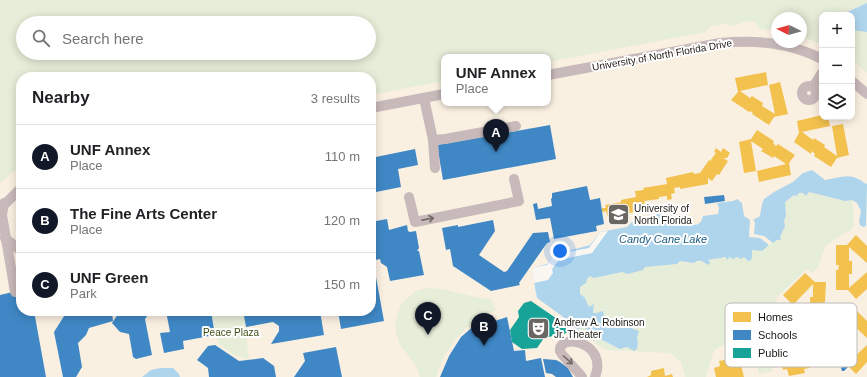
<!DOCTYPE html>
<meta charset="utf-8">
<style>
:root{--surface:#fff;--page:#f6f6f6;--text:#202124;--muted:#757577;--line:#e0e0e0;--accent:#111827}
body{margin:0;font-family:Arial,sans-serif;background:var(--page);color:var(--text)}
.controls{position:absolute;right:12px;top:12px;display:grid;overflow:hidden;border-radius:8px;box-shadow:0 2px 10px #0003}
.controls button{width:36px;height:36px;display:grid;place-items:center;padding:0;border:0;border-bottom:1px solid var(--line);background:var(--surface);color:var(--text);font:20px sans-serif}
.compass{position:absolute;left:771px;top:12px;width:36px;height:36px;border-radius:50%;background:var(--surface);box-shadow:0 2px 10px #0003;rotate:275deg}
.you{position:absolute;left:560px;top:251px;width:14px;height:14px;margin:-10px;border:3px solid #fff;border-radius:50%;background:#1a73e8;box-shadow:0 0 0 6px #1a73e833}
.badge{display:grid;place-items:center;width:26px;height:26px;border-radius:50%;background:var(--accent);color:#fff;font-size:13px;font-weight:700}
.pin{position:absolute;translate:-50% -33px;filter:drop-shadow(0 1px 2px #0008)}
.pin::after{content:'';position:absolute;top:21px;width:14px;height:12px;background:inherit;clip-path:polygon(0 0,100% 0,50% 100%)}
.popup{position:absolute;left:441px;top:54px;width:110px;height:52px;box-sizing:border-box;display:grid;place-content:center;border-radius:8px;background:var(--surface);filter:drop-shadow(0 1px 3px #0005);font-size:13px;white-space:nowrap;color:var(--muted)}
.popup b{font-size:15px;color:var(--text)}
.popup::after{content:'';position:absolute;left:50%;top:100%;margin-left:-8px;border:8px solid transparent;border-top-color:var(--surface)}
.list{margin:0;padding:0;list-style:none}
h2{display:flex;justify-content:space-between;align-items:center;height:52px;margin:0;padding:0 16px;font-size:17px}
h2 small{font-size:13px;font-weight:400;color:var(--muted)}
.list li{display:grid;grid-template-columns:26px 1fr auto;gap:12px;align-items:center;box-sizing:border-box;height:64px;padding:0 16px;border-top:1px solid var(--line)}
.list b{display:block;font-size:15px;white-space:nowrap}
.list p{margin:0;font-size:13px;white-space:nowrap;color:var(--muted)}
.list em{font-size:13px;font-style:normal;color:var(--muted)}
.icon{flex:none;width:22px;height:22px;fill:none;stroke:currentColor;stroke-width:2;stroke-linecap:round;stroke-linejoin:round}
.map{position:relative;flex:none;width:867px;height:377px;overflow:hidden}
.search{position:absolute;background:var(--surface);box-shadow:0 2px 10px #0003;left:16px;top:16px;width:360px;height:44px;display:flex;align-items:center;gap:10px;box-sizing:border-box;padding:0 14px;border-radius:22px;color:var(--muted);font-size:15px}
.panel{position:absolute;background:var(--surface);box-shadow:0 2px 10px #0003;left:16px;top:72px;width:360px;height:244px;border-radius:16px}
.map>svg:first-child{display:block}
</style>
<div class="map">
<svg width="867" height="377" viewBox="0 0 867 377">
<rect width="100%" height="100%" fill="#faf7f2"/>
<path fill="#faf0e2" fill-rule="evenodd" d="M0,0H867V377H0ZM822,15H852V117H822ZM777,18H801V42H777ZM23,23H369V53H23ZM444,57H548V103H444ZM21,77H371V311H21Z"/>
<g fill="#e6edd8" fill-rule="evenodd">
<path d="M0,0H867V3C852,10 839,15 822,15L821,18L822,25V45L801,36V18H777V31L761,29L754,22L746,21L734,26L724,24L711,26L705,32L548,62V57H444V81L371,95V77H21V165L0,183ZM23,23H369V53H23Z"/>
<path d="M852,30L867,32V73L852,60Z"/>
<path d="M808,192L845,201L852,200L854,212L853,216L854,225L851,230L842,234L825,247L818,267L813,273L807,269L777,297L775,306L735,332L724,345L714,350L706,377H685L681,362L670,353L608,350L602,348L575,329L584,328L591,331L596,337L620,349L638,347L637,338L638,335L635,329L626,326L622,327L613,319H605L604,314L599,312L596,313H593L594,305L589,307L587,300L580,294V287L586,283L587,279L590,276L594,278L622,272L628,274L643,270L645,267L677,264L680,260L686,263L702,261L708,265V260L716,258L752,257V250L765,248L780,237L785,226L784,221L786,216L785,202L794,195L797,196L799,193Z"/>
<path d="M428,288C450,288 469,298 491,299L496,310C466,321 445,347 436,377H420L416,366L399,343L396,331L395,323L401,304L416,291Z"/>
<path d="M211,311H243L249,360L232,354L219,344Z"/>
<path d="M771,314L781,329L754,347L745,332Z"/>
<path d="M768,349L773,371L759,374L754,352Z"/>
</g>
<g fill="#afd5ed">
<path d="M867,3V32L852,30V15H831L847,12Z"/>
<path d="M812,170L825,180C836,179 847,173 858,179C862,180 863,183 867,184L866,226L863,227L860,225L859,221L861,211L857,203L852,200L845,201L809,192L806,196L803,193H799L797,196L794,195L785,202L786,216L784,221L785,226L780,237L781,240H777L773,243L764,236L754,234L755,222L753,220L760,216L762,204L764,199L774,192L793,182L803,173Z"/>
<path d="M737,199L742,203L744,216L750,220L749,237L760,238L769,245L762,251L752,250V257L751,260L748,261L744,257L741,259L737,257L733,259L729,257L728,260L725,257C719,259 714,258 708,260L710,263L708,265C702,261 700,259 693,263L680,261L677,264L645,267L643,270L628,274L622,272L594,278L590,276L587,279L586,283L580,287V294L585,298L589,307L594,304L593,313H596L603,311L605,319H613L622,326H626L639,331L637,338L638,343L637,349L634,351L627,347L620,349L596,337L591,331L584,328L575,329L573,328V324L537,298L532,271L535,267L547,264L553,255L590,245L600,232L627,227L632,222L639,221L658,214L678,216L691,224L696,225L701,222L703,216L718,214L719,208L717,203L733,201Z"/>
<path d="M160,368H173L179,374L180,377H142L151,370Z"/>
</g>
<path fill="#faf7f2" d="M608,231L592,253L559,260L552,269L553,273L548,280L534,283L532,271L535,267L547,265L553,255L589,248L600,232Z"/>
<g fill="#f2c14e">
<path d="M766,72L768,85L740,91L750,98L752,96L763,103L762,106L775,114L769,85L780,82L788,114L774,117L769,125L752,114L753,113L750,111L749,112L731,100L738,92L735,78Z"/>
<path d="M822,115V117H828L830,126L802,132L813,140L814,138L825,145L824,147L837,156L832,126L843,124L849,155L837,158L831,167L814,156L815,154L812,151L811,154L794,142L799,133L797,121Z"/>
<path d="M757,130L774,141L773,143L776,146L778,144L795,155L789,163L791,175L759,182L757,171L786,164L774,156L773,158L761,151L763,149L751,141L756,171L744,173L739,142L751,139Z"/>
<path d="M716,148L721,152L723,148L730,153L727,158H723L728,161L719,175L717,174L712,181L708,178V184L680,189V187L674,188L675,193L671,194L672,199L667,200V196L659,197V199L644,201L646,208L637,209L638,211L608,218L606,211L602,212V208H606L605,205L621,202V200L636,197L635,191L644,190L643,188L667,184L666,178L693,172L694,174L700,173L709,160L710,161L716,153L714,152Z"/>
<path d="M856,235L867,246V263L849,247V261H852V274H849V288L867,272V289L856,299L848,290H836V270H838L839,265H836V245H847Z"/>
<path d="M805,273L815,282H826L825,302H824V306H825V326L814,327L806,336L783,313L792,305L813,325L814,311L810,310V297H813V284L793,305L783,295Z"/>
<path d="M856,310L867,321V338L849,321V335H852V348H849V362L867,345V362L856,374L846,364H836V344L838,343V339H836L837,319H847Z"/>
<path d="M801,344L803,352L807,351L810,368L804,369L805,373L789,376L787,369L783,370L779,354L787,352L786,347Z"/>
<path d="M735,358L737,366L741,365L744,377H716L714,368L720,366L719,361Z"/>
<path d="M664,368L665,376L672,374L673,377H647L651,375V371Z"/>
</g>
<g fill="#3f88c5">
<path d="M550,125L556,159L443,180L437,145Z"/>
<path d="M415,149L418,165L398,169L401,187L371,193V158Z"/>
<path d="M587,186L590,200L600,198L604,224L596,226L597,231L554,239L550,218L536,220L533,204L537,203L538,209L552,206L551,199L552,198V193Z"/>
<path d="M724,195L725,201L705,204L704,197Z"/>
<path d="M387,219L389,230L407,225L408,231L410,232L416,231L419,248L417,251H419L424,275L390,281L387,267L381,263L380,259L371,261V222Z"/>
<path d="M493,220L495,231L479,255L504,272L507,271L533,233L548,232L550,242L547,243L519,283L520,285L491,291L453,266L450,249L446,250L442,228L458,225V227Z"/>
<path d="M376,277L384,321L341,329L338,311H371V279Z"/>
<path d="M21,290V311H34L46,377H0V295Z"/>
<path d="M78,311H112L113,321L89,328L86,335L78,343L82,367L76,377H63L54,332L66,313Z"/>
<path d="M120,311L138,312L143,311L148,315L145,319L152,355L136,359L133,357L129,334L120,332L112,323Z"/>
<path d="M166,311H211L215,335L183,341L184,349L164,353L160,333L170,332Z"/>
<path d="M243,311H320L324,335L271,344L279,331V326L273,322L246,327Z"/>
<path d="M492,315L495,321L507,317L514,351L525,350L526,361L541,358L545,377H440L449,356L461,337L482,319Z"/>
<path d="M215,345L239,361L263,358L274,366L276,377H209L208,368L197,360L208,346Z"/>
<path d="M336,347L342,377H294L305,361L303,353Z"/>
<path d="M543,359L556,360L560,362L568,368L573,377H556L552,374L546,373Z"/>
<path d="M845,364L849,366L844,371H842L841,368Z"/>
</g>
<path fill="#17a398" d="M531,301L566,325L567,333L544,338L537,348L522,349L512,342L510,330L519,317L518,311L524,303Z"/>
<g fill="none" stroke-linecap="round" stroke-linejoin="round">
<g stroke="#c8b9ba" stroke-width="10">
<path d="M548,75L720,43C756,40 789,42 822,59"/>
<path d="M852,81L867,94"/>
<circle cx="809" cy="93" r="7"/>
<path d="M813,87L822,73"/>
<path d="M424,98L433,140L445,139L516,126"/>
<path d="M371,108L444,94"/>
<path d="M433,140L435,168"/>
<path d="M409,197L415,222L519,201L514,179"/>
<path d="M4,203L2,215L15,292"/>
<path d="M0,209L21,188"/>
<path d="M5,238L21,251"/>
<path d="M582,377C578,371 561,355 560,351C558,332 609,342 595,377"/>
</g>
</g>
<defs><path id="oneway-shaft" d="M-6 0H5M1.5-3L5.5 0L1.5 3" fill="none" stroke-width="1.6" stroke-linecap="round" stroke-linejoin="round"/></defs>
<g stroke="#726866">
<use href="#oneway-shaft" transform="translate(428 219) rotate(-11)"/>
<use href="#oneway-shaft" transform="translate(568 360) rotate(42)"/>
</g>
<defs>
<symbol id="university-square" viewBox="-11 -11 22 22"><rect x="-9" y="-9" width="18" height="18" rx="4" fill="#6a6661" stroke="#fff"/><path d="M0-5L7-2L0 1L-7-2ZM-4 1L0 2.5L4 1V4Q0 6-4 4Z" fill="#fff"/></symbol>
<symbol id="theatre-square" viewBox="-11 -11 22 22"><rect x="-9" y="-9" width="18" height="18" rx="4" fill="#6a6661" stroke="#fff"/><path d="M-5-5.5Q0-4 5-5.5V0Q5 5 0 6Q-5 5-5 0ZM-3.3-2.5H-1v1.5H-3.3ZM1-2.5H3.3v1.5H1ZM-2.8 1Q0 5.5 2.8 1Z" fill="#fff"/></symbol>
</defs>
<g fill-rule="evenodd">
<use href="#university-square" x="606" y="202" width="25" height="25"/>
<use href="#theatre-square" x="526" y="316" width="25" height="25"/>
</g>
<g text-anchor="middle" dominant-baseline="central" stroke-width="4" stroke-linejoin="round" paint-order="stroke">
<g font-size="10" fill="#1c1813" stroke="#fff">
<text transform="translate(662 55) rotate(-10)">University of North Florida Drive</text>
</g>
<g font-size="10" fill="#1c1813" stroke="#fff" text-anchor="start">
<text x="634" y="208">University of<tspan x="634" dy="12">North Florida</tspan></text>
<text x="554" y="322">Andrew A. Robinson<tspan x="554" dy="12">Jr. Theater</tspan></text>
</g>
<g font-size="10" fill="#3a4d13" stroke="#fff">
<text x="231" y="332">Peace Plaza</text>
</g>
<g font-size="11" font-style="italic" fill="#1c5c80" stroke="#fff">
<text x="663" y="239">Candy Cane Lake</text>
</g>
</g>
<rect x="725" y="303" width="132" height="64" rx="6" fill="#fff" stroke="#bbbab8" stroke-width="1"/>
<rect x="733" y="312" width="18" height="10" fill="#f2c14e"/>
<rect x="733" y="330" width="18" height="10" fill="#3f88c5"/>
<rect x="733" y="348" width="18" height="10" fill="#17a398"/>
<g font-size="11" fill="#1c1813">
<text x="758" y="321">Homes</text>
<text x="758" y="339">Schools</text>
<text x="758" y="357">Public</text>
</g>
</svg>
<div class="controls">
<button>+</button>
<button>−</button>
<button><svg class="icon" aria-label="layers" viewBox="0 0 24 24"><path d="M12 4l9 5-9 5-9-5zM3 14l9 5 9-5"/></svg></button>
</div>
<svg class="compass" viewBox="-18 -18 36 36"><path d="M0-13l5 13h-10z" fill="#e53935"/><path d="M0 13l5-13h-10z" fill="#757577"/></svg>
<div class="you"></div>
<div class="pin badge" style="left:496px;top:152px">A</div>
<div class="popup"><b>UNF Annex</b>Place</div>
<div class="pin badge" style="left:484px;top:346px">B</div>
<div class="pin badge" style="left:428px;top:335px">C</div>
<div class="search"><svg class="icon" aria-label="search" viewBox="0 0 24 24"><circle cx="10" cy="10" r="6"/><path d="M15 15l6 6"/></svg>Search here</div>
<section class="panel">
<h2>Nearby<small>3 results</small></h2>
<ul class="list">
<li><span class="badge">A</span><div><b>UNF Annex</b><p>Place</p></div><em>110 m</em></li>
<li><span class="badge">B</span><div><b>The Fine Arts Center</b><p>Place</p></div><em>120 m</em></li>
<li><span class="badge">C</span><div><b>UNF Green</b><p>Park</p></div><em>150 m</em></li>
</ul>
</section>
</div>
